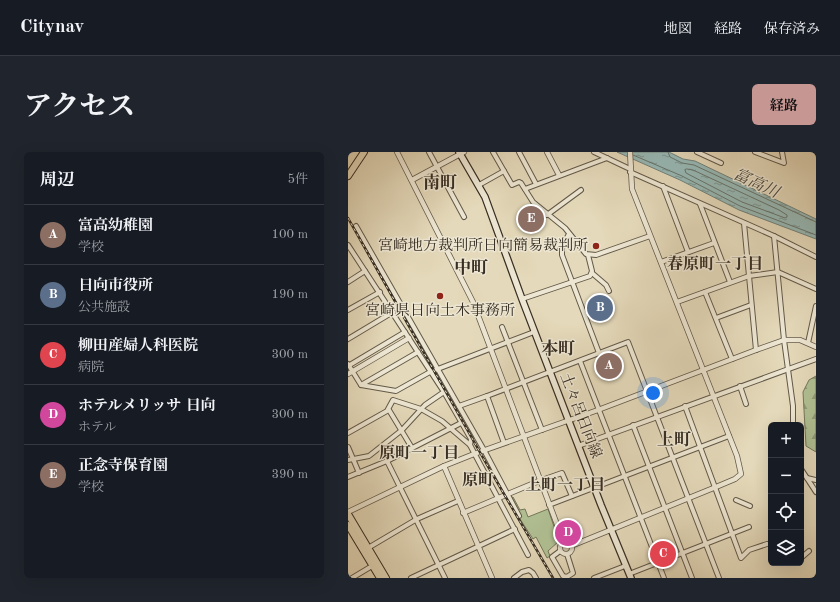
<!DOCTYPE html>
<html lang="ja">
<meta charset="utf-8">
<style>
:root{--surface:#171b24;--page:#20242c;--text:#f1f3f6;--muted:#9ea1a6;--line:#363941;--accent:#c59692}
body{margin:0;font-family:"Old Standard TT","Noto Serif JP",serif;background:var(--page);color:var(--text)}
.controls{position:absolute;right:12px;bottom:12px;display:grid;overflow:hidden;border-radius:6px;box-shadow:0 4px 16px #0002}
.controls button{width:36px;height:36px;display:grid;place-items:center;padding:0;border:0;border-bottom:1px solid var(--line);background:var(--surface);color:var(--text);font:20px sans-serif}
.you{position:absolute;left:305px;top:241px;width:14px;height:14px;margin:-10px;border:3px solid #fff;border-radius:50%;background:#1a73e8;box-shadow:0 0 0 6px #1a73e833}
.badge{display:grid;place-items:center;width:26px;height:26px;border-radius:50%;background:var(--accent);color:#fff;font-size:13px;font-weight:700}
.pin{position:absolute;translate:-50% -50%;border:2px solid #fff;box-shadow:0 1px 4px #0006}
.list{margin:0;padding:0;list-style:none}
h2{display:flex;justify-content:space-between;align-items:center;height:52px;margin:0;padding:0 16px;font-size:17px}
h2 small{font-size:13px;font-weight:400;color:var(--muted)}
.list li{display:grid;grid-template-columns:26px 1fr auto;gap:12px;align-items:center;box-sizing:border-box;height:60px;padding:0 16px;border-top:1px solid var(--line)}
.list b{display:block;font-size:15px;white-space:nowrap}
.list p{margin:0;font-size:13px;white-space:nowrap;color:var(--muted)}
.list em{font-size:13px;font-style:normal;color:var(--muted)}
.icon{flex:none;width:22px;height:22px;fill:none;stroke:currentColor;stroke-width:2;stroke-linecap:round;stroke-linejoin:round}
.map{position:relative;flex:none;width:468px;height:426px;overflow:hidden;border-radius:6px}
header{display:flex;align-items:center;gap:24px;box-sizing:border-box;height:56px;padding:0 20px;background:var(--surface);border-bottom:1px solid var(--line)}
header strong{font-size:19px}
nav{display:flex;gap:22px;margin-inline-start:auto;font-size:14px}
.intro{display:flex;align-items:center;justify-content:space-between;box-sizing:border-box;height:96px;padding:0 24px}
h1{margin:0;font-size:28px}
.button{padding:10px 18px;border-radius:6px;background:var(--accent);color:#111;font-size:14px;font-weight:700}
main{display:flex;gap:24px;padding:0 24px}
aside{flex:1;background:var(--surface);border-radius:6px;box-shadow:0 4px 16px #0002}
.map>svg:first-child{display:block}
</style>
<header>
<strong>Citynav</strong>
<nav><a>地図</a><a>経路</a><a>保存済み</a></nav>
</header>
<div class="intro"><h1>アクセス</h1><a class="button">経路</a></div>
<main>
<aside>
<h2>周辺<small>5件</small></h2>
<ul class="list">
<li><span class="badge" style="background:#8d6e63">A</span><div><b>富高幼稚園</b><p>学校</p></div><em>100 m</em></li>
<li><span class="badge" style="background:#5c6f8a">B</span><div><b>日向市役所</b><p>公共施設</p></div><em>190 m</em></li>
<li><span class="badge" style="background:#e0444e">C</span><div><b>柳田産婦人科医院</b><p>病院</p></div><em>300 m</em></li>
<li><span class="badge" style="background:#d1479c">D</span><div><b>ホテルメリッサ 日向</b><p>ホテル</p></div><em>300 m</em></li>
<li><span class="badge" style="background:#8d6e63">E</span><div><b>正念寺保育園</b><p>学校</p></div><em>390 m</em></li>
</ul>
</aside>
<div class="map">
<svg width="468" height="426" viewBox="0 0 468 426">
<defs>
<pattern id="forest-firs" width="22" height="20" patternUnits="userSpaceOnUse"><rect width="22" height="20" fill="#b0c093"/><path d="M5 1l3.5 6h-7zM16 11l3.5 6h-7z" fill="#909c78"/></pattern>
<pattern id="water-ripples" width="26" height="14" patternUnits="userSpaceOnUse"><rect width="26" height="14" fill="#97b9b6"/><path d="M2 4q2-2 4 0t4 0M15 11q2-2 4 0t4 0" fill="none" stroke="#7c9794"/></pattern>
</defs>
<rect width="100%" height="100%" fill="#e4d9ba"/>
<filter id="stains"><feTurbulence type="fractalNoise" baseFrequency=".005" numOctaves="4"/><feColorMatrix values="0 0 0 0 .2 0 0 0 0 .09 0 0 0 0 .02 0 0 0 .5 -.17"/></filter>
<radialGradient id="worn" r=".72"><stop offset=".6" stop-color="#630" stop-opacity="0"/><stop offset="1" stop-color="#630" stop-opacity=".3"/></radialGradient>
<path fill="#b0c093" stroke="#74775b" d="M165,345L172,358L177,357L180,365L200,357L211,389L200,399L202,404L199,406L188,385L185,387L172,367L163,346Z"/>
<path fill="url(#forest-firs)" stroke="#74775b" d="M468,224V300L458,294L455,240L461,228Z"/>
<path fill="url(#water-ripples)" stroke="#71817b" d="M269,0H321L335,7L347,9L468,67V87L391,58L332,28Z"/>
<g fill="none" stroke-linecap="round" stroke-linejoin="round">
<g stroke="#67746c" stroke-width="1">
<path d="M320,0L322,5L334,11L346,13L468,70"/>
<path d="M285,3L334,24L392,54L468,83"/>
<path d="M339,17L345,18L431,58L439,63V65L437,66L394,50L338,21L337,18Z"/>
</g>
<defs>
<g id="minor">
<path d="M81,0L116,65"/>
<path d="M145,0L164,33L171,30L173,31L185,50L217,76L238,102L248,103L302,84"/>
<path d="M171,0L188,32"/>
<path d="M246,0L282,17"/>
<path d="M349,0L373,11"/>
<path d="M407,0L436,11L434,0"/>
<path d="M282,20L426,84L468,105"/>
<path d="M131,33L156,19"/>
<path d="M315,34L340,100"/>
<path d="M177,37L259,6"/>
<path d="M352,52L382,130"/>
<path d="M199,63L233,38"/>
<path d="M396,71L408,198"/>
<path d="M8,74L136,298L171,364"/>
<path d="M221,82L214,95V103L251,201"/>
<path d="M426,84L436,188L445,254V273"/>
<path d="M0,93L96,240L77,253L54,278L21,304L0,308"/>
<path d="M313,110L366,91"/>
<path d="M244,121L258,133L261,139"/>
<path d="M0,130L17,119"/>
<path d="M357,140L384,207"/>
<path d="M174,147L242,124L244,119L240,103"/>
<path d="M329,150L401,124L430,120L468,137"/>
<path d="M0,158L32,140"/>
<path d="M368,166L403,153"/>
<path d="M154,175L194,278"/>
<path d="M0,187L45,160"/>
<path d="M460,191L468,154"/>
<path d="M232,209L316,426"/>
<path d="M0,212L13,233L48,239L82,220L186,180"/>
<path d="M0,214L57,180"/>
<path d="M13,233L70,200"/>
<path d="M392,234L398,252"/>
<path d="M96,240L123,287L122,293"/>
<path d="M111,254L139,244"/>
<path d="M337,254L393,406L401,398L419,392"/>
<path d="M41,258L64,296"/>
<path d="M285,273L344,426"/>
<path d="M0,281L39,259L45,248L73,257L94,269L122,293L180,403"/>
<path d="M156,291L139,244L280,190L371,426"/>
<path d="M230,294L468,207"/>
<path d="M0,295L11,321"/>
<path d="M39,309L97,426"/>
<path d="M453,317L468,340"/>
<path d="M0,325L39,309L113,271"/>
<path d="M459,326L468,328"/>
<path d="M191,329L214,321L224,344"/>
<path d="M388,348L402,354"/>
<path d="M201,353L381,284"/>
<path d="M20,396L69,367L110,349"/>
<path d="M212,399L204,405L215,424L219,425L225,421L219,402"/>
<path d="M453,406L461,399"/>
<path d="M281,422L401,375"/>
<path d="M4,426L24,414"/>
<path d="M63,426L167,377"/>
<path d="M166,426L174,420L181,418L185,421L188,426"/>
<path d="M246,426L277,414"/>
</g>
<g id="tertiary">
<path d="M49,0L125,150L216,391"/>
<path d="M199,0L211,23"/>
<path d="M64,28L116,0"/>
<path d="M0,222L61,186"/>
<path d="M96,314L144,426"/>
<path d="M0,360L96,314L126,302L250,258L408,198L436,188H452L468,195"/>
<path d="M115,361L191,329"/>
<circle cx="218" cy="396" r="6"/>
<path d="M223,394L368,335L387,327L393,322L389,304L284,37L282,0"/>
</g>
<path id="secondary" d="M111,0L137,45L174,147L253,353L283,426"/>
<g id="trunk">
<path d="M0,24L16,0"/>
<path d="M0,362L38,426"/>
<path d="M0,373L32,426"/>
</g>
</defs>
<use href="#minor" stroke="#625949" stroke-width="6"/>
<use href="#tertiary" stroke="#625949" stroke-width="6"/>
<use href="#secondary" stroke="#372e23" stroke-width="8"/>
<use href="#trunk" stroke="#372e23" stroke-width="8"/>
<use href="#minor" stroke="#ede6d2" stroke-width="4"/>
<use href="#tertiary" stroke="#ede6d2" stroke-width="4.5"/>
<use href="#secondary" stroke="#ede6d2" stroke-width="5.5"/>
<use href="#trunk" stroke="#e4d9ba" stroke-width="6"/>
<defs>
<path id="rail" d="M0,66L138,311L205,426"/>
</defs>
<use href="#rail" stroke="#372e23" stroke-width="2.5"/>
<use href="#rail" stroke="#ede6d2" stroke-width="1" stroke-dasharray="3" stroke-linecap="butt"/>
</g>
<g fill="#8f2418" stroke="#ede6d2" stroke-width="1.5">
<circle cx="248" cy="94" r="4"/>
<circle cx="92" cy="144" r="4"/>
</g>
<g text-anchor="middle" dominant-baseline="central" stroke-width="3" stroke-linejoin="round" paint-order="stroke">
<g font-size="15" fill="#372e23" stroke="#ede6d2" text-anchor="end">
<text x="240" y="94">宮崎地方裁判所日向簡易裁判所</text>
<text x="92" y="159" text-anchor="middle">宮崎県日向土木事務所</text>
</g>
<g font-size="15" fill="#372e23" stroke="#ede6d2">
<text transform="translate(232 264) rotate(69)">土々呂日向線</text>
</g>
<g font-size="16" font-style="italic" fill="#4a4a40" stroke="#ede6d2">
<text transform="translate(408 32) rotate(25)">富高川</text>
</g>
<g font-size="16" font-weight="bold" fill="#372e23" stroke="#ede6d2">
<text x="367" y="113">春原町一丁目</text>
<text x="71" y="302">原町一丁目</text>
<text x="130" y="329">原町</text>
<text x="217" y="334">上町一丁目</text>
</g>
<g font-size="17" font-weight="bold" fill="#372e23" stroke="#ede6d2">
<text x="92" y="31">南町</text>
<text x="123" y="116">中町</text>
<text x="210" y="197">本町</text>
<text x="326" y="288">上町</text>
</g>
</g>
<rect width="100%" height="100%" filter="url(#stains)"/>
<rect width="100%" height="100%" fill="url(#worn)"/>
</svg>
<div class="controls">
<button>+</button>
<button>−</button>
<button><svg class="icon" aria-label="locate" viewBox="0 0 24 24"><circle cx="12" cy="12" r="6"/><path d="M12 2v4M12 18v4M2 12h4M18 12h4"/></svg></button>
<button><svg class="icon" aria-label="layers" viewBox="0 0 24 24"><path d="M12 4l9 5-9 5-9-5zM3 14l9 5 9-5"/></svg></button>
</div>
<div class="you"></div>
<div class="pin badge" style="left:261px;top:214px;background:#8d6e63">A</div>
<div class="pin badge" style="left:252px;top:156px;background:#5c6f8a">B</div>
<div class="pin badge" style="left:315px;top:402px;background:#e0444e">C</div>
<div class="pin badge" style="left:220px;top:381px;background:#d1479c">D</div>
<div class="pin badge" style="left:183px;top:67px;background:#8d6e63">E</div>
</div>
</main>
